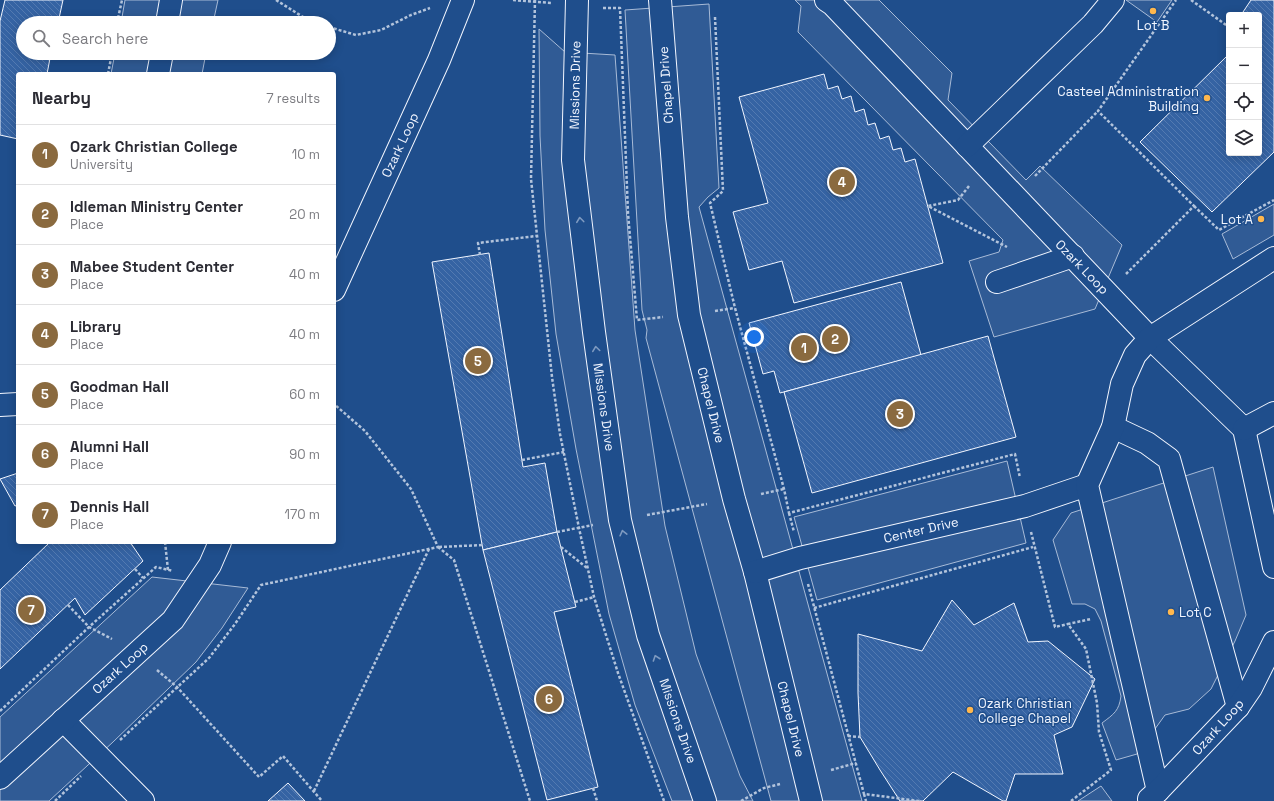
<!DOCTYPE html>
<meta charset="utf-8">
<style>
:root{--surface:#fff;--page:#f2f2f3;--text:#2b2b33;--muted:#7c7c81;--line:#e1e1e2;--accent:#8a6a3f}
body{margin:0;font-family:"Space Grotesk",sans-serif;background:var(--page);color:var(--text)}
.controls{position:absolute;right:12px;top:12px;display:grid;overflow:hidden;border-radius:4px;box-shadow:0 2px 10px #0003}
.controls button{width:36px;height:36px;display:grid;place-items:center;padding:0;border:0;border-bottom:1px solid var(--line);background:var(--surface);color:var(--text);font:20px sans-serif}
.you{position:absolute;left:754px;top:337px;width:14px;height:14px;margin:-10px;border:3px solid #fff;border-radius:50%;background:#1a73e8;box-shadow:0 0 0 6px #1a73e833}
.badge{display:grid;place-items:center;width:26px;height:26px;border-radius:50%;background:var(--accent);color:#fff;font-size:13px;font-weight:700}
.pin{position:absolute;translate:-50% -50%;border:2px solid #fff;box-shadow:0 1px 4px #0006}
.list{margin:0;padding:0;list-style:none}
h2{display:flex;justify-content:space-between;align-items:center;height:52px;margin:0;padding:0 16px;font-size:17px}
h2 small{font-size:13px;font-weight:400;color:var(--muted)}
.list li{display:grid;grid-template-columns:26px 1fr auto;gap:12px;align-items:center;box-sizing:border-box;height:60px;padding:0 16px;border-top:1px solid var(--line)}
.list b{display:block;font-size:15px;white-space:nowrap}
.list p{margin:0;font-size:13px;white-space:nowrap;color:var(--muted)}
.list em{font-size:13px;font-style:normal;color:var(--muted)}
.icon{flex:none;width:22px;height:22px;fill:none;stroke:currentColor;stroke-width:2;stroke-linecap:round;stroke-linejoin:round}
.map{position:relative;flex:none;width:1274px;height:801px;overflow:hidden}
.search{position:absolute;background:var(--surface);box-shadow:0 2px 10px #0003;left:16px;top:16px;width:320px;height:44px;display:flex;align-items:center;gap:10px;box-sizing:border-box;padding:0 14px;border-radius:22px;color:var(--muted);font-size:15px}
.panel{position:absolute;background:var(--surface);box-shadow:0 2px 10px #0003;left:16px;top:72px;width:320px;height:472px;border-radius:4px}
.map>svg:first-child{display:block}
</style>
<div class="map">
<svg width="1274" height="801" viewBox="0 0 1274 801">
<defs>
<pattern id="building-back-hatch" width="6" height="6" patternUnits="userSpaceOnUse"><rect width="6" height="6" fill="#3563a3"/><path d="M-1 5l2 2M0 0l6 6M5-1l2 2" fill="none" stroke="#537ab1"/></pattern>
</defs>
<rect width="100%" height="100%" fill="#1f4e8c"/>
<g fill="#305b95" stroke="#a8bbd7">
<path d="M125,0H218L213,23H121Z"/>
<path d="M795,0H879L952,73L948,100L1026,180L1040,166L1122,245L1095,309L994,337L969,261L999,252L1003,240L798,32L801,6Z"/>
<path d="M1126,0H1172L1157,22Z"/>
<path d="M709,4L719,188L708,197L699,207L862,801H771L646,338L647,330L642,310L625,10Z"/>
<path d="M539,29L565,52L615,55L635,330L665,526L696,654L740,776L753,801H672L635,705L609,614L576,449L556,334L545,230L540,136Z"/>
<path d="M115,53H206L202,74H111Z"/>
<path d="M1274,204V235L1233,259L1222,234Z"/>
<path d="M1007,461L1026,543L817,600L794,517Z"/>
<path d="M1213,467L1246,615L1235,641L1211,689L1189,709L1165,715L1137,754L1116,760L1102,723C1114,714 1119,711 1121,696L1101,621L1095,609L1085,604H1072L1053,540L1071,513Z"/>
<path d="M152,577L248,588L222,628L196,662L113,742L49,801H0V717Z"/>
<path d="M1101,786L1112,801H1078Z"/>
</g>
<g fill="url(#building-back-hatch)" stroke="#f2f6ff">
<path d="M5,0H63L58,23H23V53H51L47,74H18V139L0,135V21Z"/>
<path d="M1251,0H1274V152L1212,212L1140,142L1229,54V153H1259V15H1241Z"/>
<path d="M824,74L828,89L838,86L842,99L851,96L855,112L864,109L868,125L875,123L880,139L889,136L893,150L901,148L905,162L915,159L943,263L794,303L782,261L749,270L733,212L768,203L739,97Z"/>
<path d="M489,253L523,467L545,463L557,532L483,550L432,262Z"/>
<path d="M901,282L921,355L780,393L774,371L763,374L749,323Z"/>
<path d="M988,336L1016,437L812,493L784,392Z"/>
<path d="M18,473V505L15,506L0,479Z"/>
<path d="M557,532L576,607L554,612L598,787L547,800L483,550Z"/>
<path d="M49,542H130L143,561L85,615L75,598L0,669V590L49,543Z"/>
<path d="M952,600L974,625L1014,603L1028,642L1048,641L1095,679L1072,727L1054,735L1063,774H1015L1006,801H1003L953,772L923,801H900L880,770L860,737L858,693V634L922,651Z"/>
<path d="M288,783L305,801H268Z"/>
</g>
<g fill="none" stroke-linecap="round" stroke-linejoin="round">
<defs>
<g id="minor">
<path d="M577,0L573,160L594,332L620,520L648,635L705,801"/>
<path d="M660,0L677,217L689,315L734,499L755,572L811,801"/>
<path d="M826,0L832,4L1150,338L1244,429L1274,567"/>
<path d="M167,23L171,0"/>
<path d="M158,74L162,53"/>
<path d="M967,146L1093,24L1113,0"/>
<path d="M997,282L1073,256"/>
<path d="M334,290L439,60L463,0"/>
<path d="M0,405L18,404"/>
<path d="M1113,427L1147,443L1169,459L1238,707"/>
<path d="M1244,429L1274,413"/>
<path d="M755,572L800,558L1025,506L1087,485"/>
<path d="M63,720L143,801"/>
<path d="M0,778L173,620L210,565L220,542"/>
<path d="M1158,791L1087,485L1113,427L1122,384L1135,355L1150,338L1274,258"/>
<path d="M1149,799L1158,791L1238,707L1251,688L1274,642"/>
</g>
</defs>
<use href="#minor" stroke="#f2f6ff" stroke-width="24"/>
<g stroke="#b3c4dc" stroke-width="2.5" stroke-dasharray="3 2" stroke-linecap="butt">
<path d="M276,0L303,17L319,23"/>
<path d="M513,0L551,3"/>
<path d="M535,0L531,179L552,377L560,434L579,528L594,597L618,673L664,801"/>
<path d="M1191,0L1229,27"/>
<path d="M603,8H620L628,213L637,320L663,317"/>
<path d="M715,17L723,191L710,203L735,308L784,489L789,513L1015,454L1020,478"/>
<path d="M117,23L122,0"/>
<path d="M329,27L356,35L381,30L411,15L430,8"/>
<path d="M108,74L112,53"/>
<path d="M1035,176L1098,111"/>
<path d="M969,186L958,200L928,206L1007,247"/>
<path d="M1194,206L1219,230L1274,200"/>
<path d="M480,255L478,243L536,236"/>
<path d="M1126,274L1194,206L1098,111L1176,0"/>
<path d="M715,311L735,308"/>
<path d="M522,460L564,452"/>
<path d="M761,494L784,489"/>
<path d="M789,513L794,532"/>
<path d="M647,515L707,504"/>
<path d="M557,532L593,525"/>
<path d="M1031,532L1055,627L1068,624"/>
<path d="M165,542L168,570"/>
<path d="M438,547L454,560L530,801"/>
<path d="M439,547L483,545"/>
<path d="M561,547L587,568"/>
<path d="M135,569L143,578"/>
<path d="M808,584L864,794L919,801"/>
<path d="M575,602L594,597"/>
<path d="M68,605L89,627L112,639"/>
<path d="M814,608L1033,547"/>
<path d="M157,670L177,687L259,777L283,756L322,801"/>
<path d="M0,711L89,627L156,567L173,571"/>
<path d="M848,736L860,737"/>
<path d="M120,740L209,658L235,624L261,585L438,547L411,489L365,431L334,404"/>
<path d="M831,770L856,763"/>
<path d="M593,788L597,801"/>
<path d="M314,791L429,549"/>
<path d="M864,794L866,801"/>
<path d="M55,801L81,776"/>
<path d="M741,801L764,788L780,784"/>
<path d="M1071,801L1111,770L1099,732L1097,703L1086,649L1068,624L1091,619"/>
</g>
<use href="#minor" stroke="#1f4e8c" stroke-width="22"/>
</g>
<defs><path id="oneway-chevron" d="M-2-3.5L2.5 0L-2 3.5" fill="none" stroke-width="1.6" stroke-linecap="round" stroke-linejoin="round"/></defs>
<g stroke="#7e9ac0">
<use href="#oneway-chevron" transform="translate(580 220) rotate(-97)"/>
<use href="#oneway-chevron" transform="translate(596 349) rotate(-98)"/>
<use href="#oneway-chevron" transform="translate(623 533) rotate(-104)"/>
<use href="#oneway-chevron" transform="translate(656 658) rotate(-109)"/>
</g>
<g fill="#ffb74d" stroke="#1f4e8c" stroke-width="1.5">
<circle cx="1153" cy="11" r="4"/>
<circle cx="1207" cy="98" r="4"/>
<circle cx="1261" cy="219" r="4"/>
<circle cx="1171" cy="612" r="4"/>
<circle cx="970" cy="710" r="4"/>
</g>
<g text-anchor="middle" dominant-baseline="central" stroke-width="3" stroke-linejoin="round" paint-order="stroke">
<g font-size="13" fill="#f2f6ff" stroke="#1f4e8c" text-anchor="end">
<text x="1153" y="25" text-anchor="middle">Lot B</text>
<text x="1199" y="91">Casteel Administration<tspan x="1199" dy="15">Building</tspan></text>
<text x="1253" y="219">Lot A</text>
<text x="1179" y="612" text-anchor="start">Lot C</text>
<text x="978" y="703" text-anchor="start">Ozark Christian<tspan x="978" dy="15">College Chapel</tspan></text>
</g>
<g font-size="13" fill="#f2f6ff" stroke="#1f4e8c">
<text transform="translate(575 85) rotate(-89)">Missions Drive</text>
<text transform="translate(666 85) rotate(-94)">Chapel Drive</text>
<text transform="translate(400 145) rotate(-65)">Ozark Loop</text>
<text transform="translate(1082 267) rotate(46)">Ozark Loop</text>
<text transform="translate(711 405) rotate(76)">Chapel Drive</text>
<text transform="translate(604 407) rotate(82)">Missions Drive</text>
<text transform="translate(921 530) rotate(-13)">Center Drive</text>
<text transform="translate(120 668) rotate(-42)">Ozark Loop</text>
<text transform="translate(791 719) rotate(76)">Chapel Drive</text>
<text transform="translate(678 721) rotate(71)">Missions Drive</text>
<text transform="translate(1218 727) rotate(-48)">Ozark Loop</text>
</g>
</g>
</svg>
<div class="controls">
<button>+</button>
<button>−</button>
<button><svg class="icon" aria-label="locate" viewBox="0 0 24 24"><circle cx="12" cy="12" r="6"/><path d="M12 2v4M12 18v4M2 12h4M18 12h4"/></svg></button>
<button><svg class="icon" aria-label="layers" viewBox="0 0 24 24"><path d="M12 4l9 5-9 5-9-5zM3 14l9 5 9-5"/></svg></button>
</div>
<div class="you"></div>
<div class="pin badge" style="left:804px;top:348px">1</div>
<div class="pin badge" style="left:835px;top:339px">2</div>
<div class="pin badge" style="left:900px;top:414px">3</div>
<div class="pin badge" style="left:842px;top:182px">4</div>
<div class="pin badge" style="left:478px;top:361px">5</div>
<div class="pin badge" style="left:549px;top:699px">6</div>
<div class="pin badge" style="left:31px;top:610px">7</div>
<div class="search"><svg class="icon" aria-label="search" viewBox="0 0 24 24"><circle cx="10" cy="10" r="6"/><path d="M15 15l6 6"/></svg>Search here</div>
<section class="panel">
<h2>Nearby<small>7 results</small></h2>
<ul class="list">
<li><span class="badge">1</span><div><b>Ozark Christian College</b><p>University</p></div><em>10 m</em></li>
<li><span class="badge">2</span><div><b>Idleman Ministry Center</b><p>Place</p></div><em>20 m</em></li>
<li><span class="badge">3</span><div><b>Mabee Student Center</b><p>Place</p></div><em>40 m</em></li>
<li><span class="badge">4</span><div><b>Library</b><p>Place</p></div><em>40 m</em></li>
<li><span class="badge">5</span><div><b>Goodman Hall</b><p>Place</p></div><em>60 m</em></li>
<li><span class="badge">6</span><div><b>Alumni Hall</b><p>Place</p></div><em>90 m</em></li>
<li><span class="badge">7</span><div><b>Dennis Hall</b><p>Place</p></div><em>170 m</em></li>
</ul>
</section>
</div>
